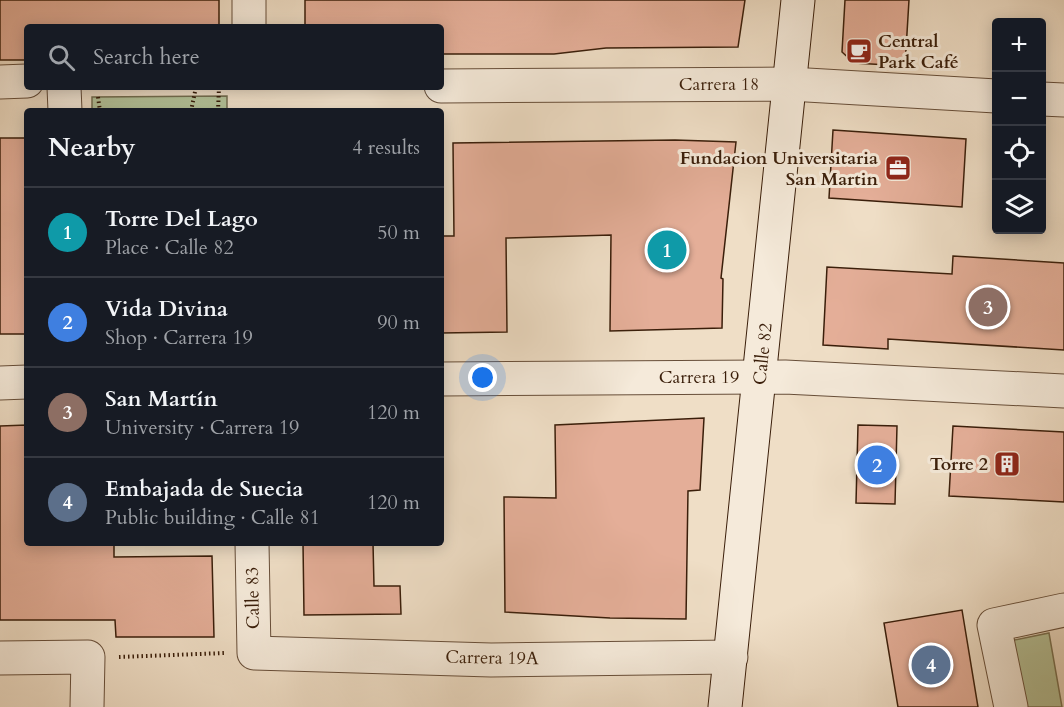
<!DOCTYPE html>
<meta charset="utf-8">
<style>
:root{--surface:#171b24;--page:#20242c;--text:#f1f3f6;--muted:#9ea1a6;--line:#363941;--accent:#c59692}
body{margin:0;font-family:Cardo,serif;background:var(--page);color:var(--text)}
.controls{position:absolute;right:18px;top:18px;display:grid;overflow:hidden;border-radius:6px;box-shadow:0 3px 15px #0003}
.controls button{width:54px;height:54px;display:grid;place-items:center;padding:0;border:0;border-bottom:2px solid var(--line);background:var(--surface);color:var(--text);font:30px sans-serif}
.you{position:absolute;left:483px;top:378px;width:21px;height:21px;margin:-15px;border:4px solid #fff;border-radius:50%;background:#1a73e8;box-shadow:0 0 0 9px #1a73e833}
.badge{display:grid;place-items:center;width:39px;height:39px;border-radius:50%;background:var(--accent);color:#fff;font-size:20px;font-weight:700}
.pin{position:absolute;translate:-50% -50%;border:3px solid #fff;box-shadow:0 2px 6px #0006}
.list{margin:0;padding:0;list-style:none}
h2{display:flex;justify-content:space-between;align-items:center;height:78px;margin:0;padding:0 24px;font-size:26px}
h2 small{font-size:20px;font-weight:400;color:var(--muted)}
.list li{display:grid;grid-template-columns:39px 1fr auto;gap:18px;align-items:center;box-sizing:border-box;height:90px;padding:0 24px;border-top:2px solid var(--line)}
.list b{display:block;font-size:22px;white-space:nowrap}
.list p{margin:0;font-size:20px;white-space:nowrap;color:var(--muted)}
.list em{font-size:20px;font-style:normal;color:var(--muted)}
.icon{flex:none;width:33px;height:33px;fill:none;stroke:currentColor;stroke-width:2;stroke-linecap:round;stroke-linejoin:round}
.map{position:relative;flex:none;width:1064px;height:707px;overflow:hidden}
.search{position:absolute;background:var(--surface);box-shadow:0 3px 15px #0003;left:24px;top:24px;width:420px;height:66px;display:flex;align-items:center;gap:15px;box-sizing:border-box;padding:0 21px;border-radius:6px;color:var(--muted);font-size:22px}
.panel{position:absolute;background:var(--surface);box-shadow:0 3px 15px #0003;left:24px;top:108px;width:420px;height:438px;border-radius:6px}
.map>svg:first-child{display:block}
</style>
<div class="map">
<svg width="1064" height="707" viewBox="0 0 1064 707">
<rect width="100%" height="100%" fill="#efdec6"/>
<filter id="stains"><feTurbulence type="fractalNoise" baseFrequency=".00333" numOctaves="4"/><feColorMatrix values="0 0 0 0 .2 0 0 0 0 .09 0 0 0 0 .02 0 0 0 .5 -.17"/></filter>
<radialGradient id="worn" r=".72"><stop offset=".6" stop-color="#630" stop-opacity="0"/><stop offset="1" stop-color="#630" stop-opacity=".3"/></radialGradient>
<g fill="#b5c298" stroke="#787051" stroke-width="1.5">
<path d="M227,96V111H92V97Z"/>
<path d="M1049,633L1062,707H1022L1010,641Z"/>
</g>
<g fill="#e4ae98" stroke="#3a1e0a" stroke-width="1.5">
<path d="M0,0H219V27H27V60H0Z"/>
<path d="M305,0H745L738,47L606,48L554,54H441V27H305Z"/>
<path d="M845,0H909L905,66L854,63L842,52Z"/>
<path d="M833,130L966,139L962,207L829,198Z"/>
<rect x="0" y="138" width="27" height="196"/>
<path d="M675,140L736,142L721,278L723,279L722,328L610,331L611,235L506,238L507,332L441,333V236H454L453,143Z"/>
<path d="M953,256L1064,263V350L888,339V349L823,345L827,267L952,274Z"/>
<path d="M704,418L700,490L688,491L686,619L610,618L505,612L504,497L556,498L555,425Z"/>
<path d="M27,425V543H114V557L212,556L214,637H116L115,620H0V426Z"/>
<path d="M858,425L897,426L895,504L856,503Z"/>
<path d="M953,426L1064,432V502L949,496Z"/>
<path d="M303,543H373L374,586H400L401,614L304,615Z"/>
<path d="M962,610L978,707H898L884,623Z"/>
</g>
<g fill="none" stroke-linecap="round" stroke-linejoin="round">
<defs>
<g id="street">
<path d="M249,27V0"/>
<path d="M0,82L27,81"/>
<path d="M441,86L790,84L996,96"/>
<path d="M64,87L65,111"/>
<path d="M1042,99L1064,100"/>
<path d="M441,379L785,377L1064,391"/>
<path d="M0,383L27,382"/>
<path d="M252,543L254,653L491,660L731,657"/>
<path d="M0,658L88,657L87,707"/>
<path d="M1011,707L994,625L1064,610"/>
</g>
<path id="secondary" d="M725,707L798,0"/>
</defs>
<use href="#street" stroke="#674e39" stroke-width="35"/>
<use href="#secondary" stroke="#3a1e0a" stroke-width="35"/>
<g stroke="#3a1e0a" stroke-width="4" stroke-dasharray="1.5 3" stroke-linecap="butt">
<path d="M98,97L100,111"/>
<path d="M191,111L196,87"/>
<path d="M218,111L219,87"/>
<path d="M119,657L225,653"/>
</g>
<use href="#street" stroke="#f5eada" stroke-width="33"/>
<use href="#secondary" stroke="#f5eada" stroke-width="33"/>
</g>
<defs>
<symbol id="cafe-square" viewBox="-11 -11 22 22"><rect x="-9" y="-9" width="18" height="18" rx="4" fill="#8f2418" stroke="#f5eada"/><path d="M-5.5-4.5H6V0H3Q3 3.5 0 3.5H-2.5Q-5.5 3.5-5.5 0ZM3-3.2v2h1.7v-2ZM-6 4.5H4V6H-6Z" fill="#fff"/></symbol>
<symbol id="office-square" viewBox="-11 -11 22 22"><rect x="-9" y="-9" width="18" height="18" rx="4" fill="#8f2418" stroke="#f5eada"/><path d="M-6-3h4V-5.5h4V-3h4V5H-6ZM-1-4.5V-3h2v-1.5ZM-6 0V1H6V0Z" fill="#fff"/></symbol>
<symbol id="building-square" viewBox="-11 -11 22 22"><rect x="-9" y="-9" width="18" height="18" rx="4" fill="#8f2418" stroke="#f5eada"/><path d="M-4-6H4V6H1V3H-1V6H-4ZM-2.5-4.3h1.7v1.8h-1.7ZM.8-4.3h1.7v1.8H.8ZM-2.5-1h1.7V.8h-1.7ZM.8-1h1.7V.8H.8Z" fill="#fff"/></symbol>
</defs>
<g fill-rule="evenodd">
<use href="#cafe-square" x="844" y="36" width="30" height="30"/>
<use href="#office-square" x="883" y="153" width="30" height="30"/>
<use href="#building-square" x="992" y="449" width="30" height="30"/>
</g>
<g text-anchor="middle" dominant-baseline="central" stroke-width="6" stroke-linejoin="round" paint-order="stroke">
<g font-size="18" font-weight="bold" fill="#3a1e0a" stroke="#f5eada" text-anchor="end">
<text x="878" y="41" text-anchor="start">Central<tspan x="878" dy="21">Park Café</tspan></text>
<text x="878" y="158">Fundacion Universitaria<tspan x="878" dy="21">San Martin</tspan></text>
<text x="988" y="464">Torre 2</text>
</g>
<g font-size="18" fill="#3a1e0a" stroke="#f5eada">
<text x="719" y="84">Carrera 18</text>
<text transform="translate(763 354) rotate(-84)">Calle 82</text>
<text x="699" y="377">Carrera 19</text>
<text transform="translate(253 598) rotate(-91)">Calle 83</text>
<text transform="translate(492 658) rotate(1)">Carrera 19A</text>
</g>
</g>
<rect width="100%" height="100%" filter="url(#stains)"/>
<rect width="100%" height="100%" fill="url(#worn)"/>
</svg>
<div class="controls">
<button>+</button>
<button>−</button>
<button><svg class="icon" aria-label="locate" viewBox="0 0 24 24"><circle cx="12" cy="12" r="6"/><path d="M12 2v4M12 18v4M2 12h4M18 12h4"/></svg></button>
<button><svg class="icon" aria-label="layers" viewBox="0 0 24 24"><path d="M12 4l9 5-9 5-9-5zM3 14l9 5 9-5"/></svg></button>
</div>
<div class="you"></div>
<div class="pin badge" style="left:667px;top:250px;background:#0f9aa8">1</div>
<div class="pin badge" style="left:877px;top:465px;background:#3f7fe0">2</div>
<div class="pin badge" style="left:988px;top:307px;background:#8d6e63">3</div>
<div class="pin badge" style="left:931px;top:665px;background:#5c6f8a">4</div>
<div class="search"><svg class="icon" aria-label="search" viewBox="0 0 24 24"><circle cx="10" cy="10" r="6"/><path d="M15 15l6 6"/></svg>Search here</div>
<section class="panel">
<h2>Nearby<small>4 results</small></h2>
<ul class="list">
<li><span class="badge" style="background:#0f9aa8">1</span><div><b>Torre Del Lago</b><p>Place · Calle 82</p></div><em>50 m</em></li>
<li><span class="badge" style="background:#3f7fe0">2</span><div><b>Vida Divina</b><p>Shop · Carrera 19</p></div><em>90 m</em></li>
<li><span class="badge" style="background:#8d6e63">3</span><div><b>San Martín</b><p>University · Carrera 19</p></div><em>120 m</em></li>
<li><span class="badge" style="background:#5c6f8a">4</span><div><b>Embajada de Suecia</b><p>Public building · Calle 81</p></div><em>120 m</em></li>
</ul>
</section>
</div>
